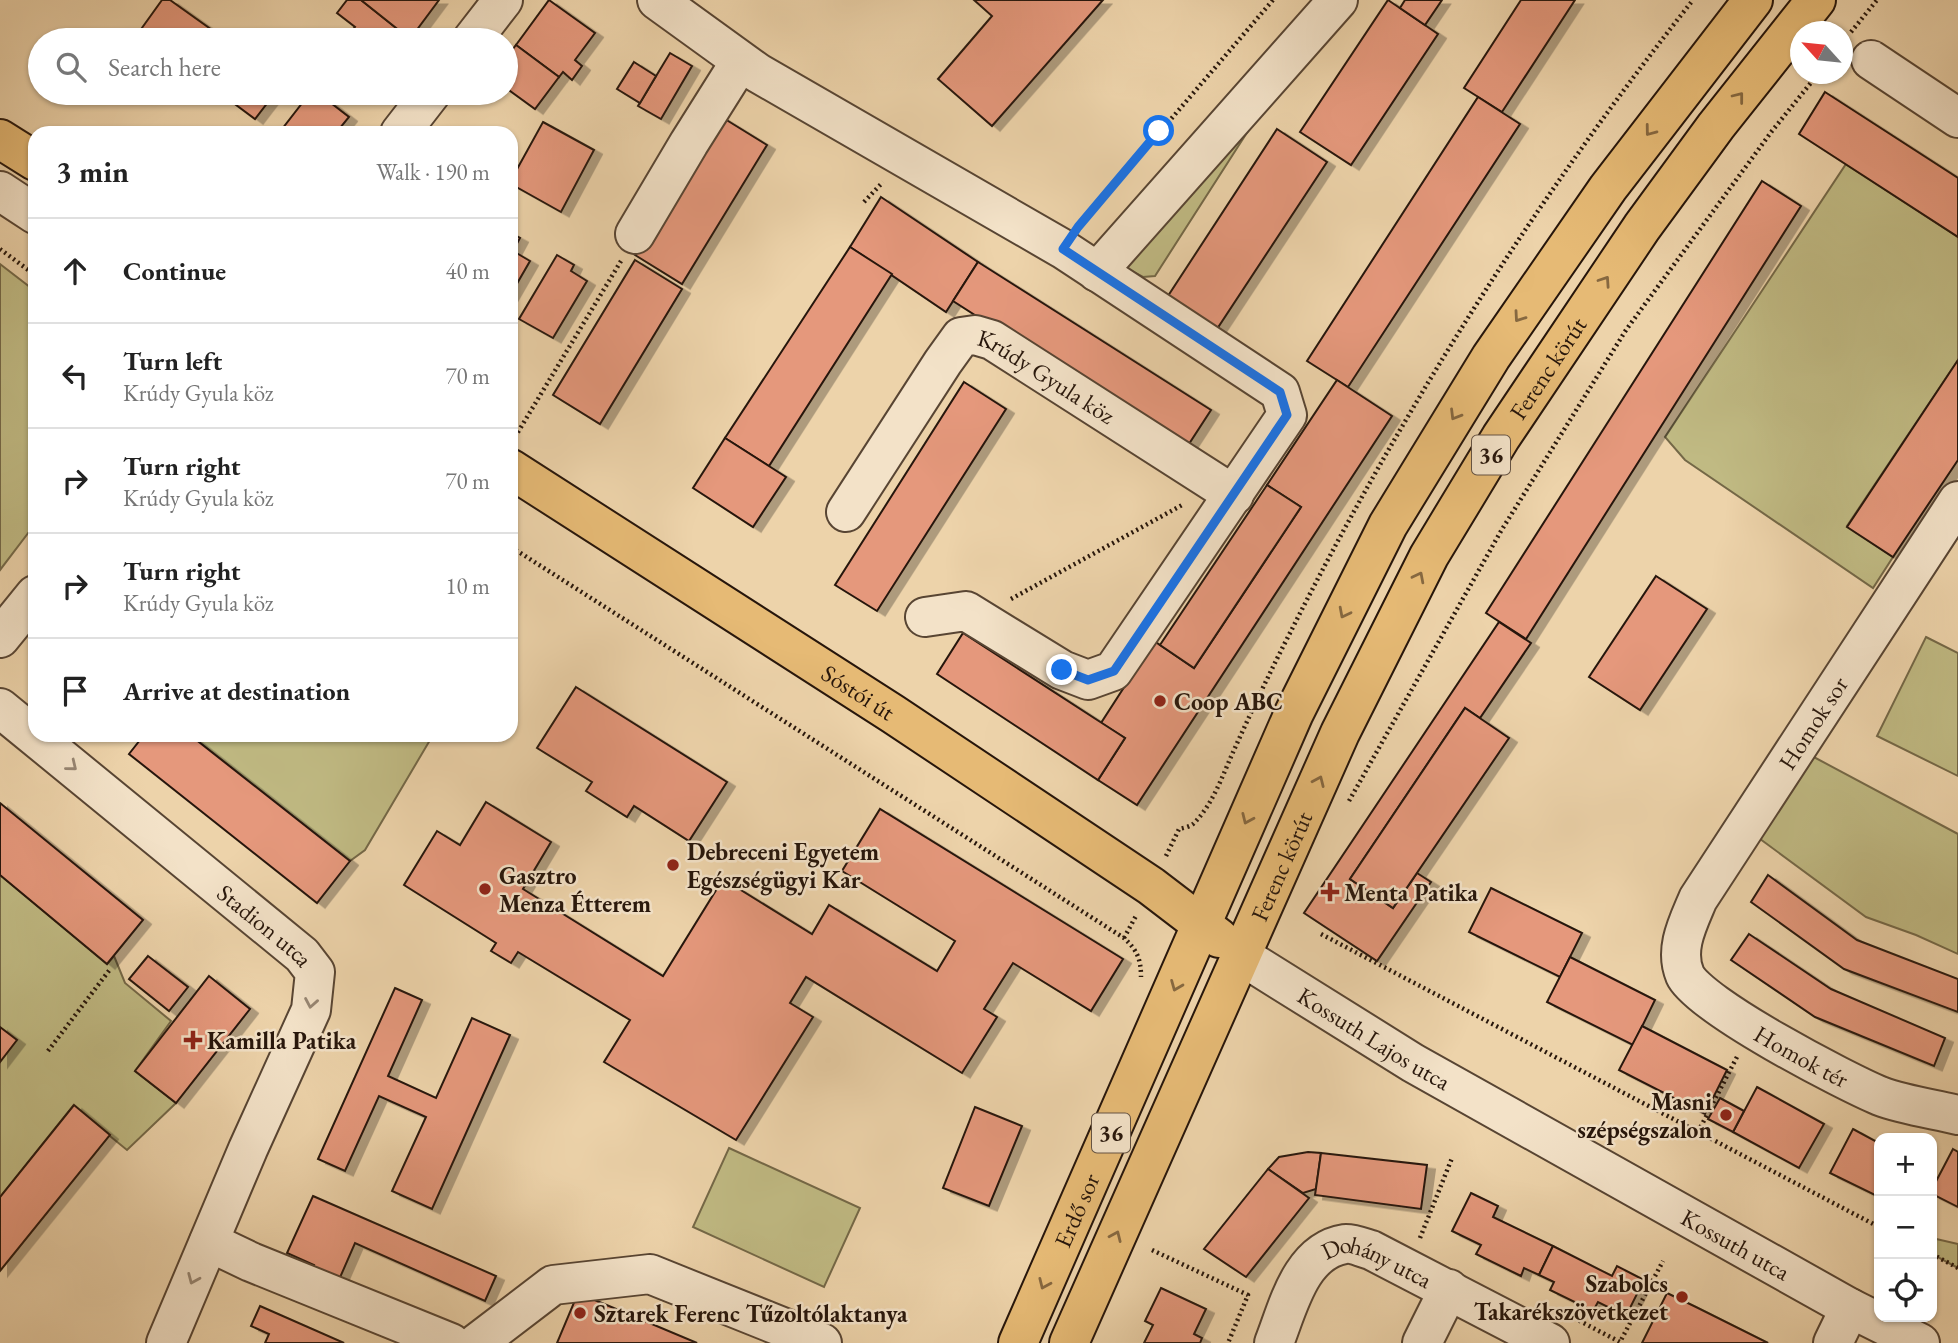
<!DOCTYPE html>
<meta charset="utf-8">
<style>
:root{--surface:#fff;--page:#f6f6f6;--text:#222;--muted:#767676;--line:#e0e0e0}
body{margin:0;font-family:"EB Garamond",serif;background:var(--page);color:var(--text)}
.controls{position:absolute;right:21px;bottom:21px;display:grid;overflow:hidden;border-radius:14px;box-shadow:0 2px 5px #0004}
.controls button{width:63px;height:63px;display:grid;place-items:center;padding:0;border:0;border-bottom:2px solid var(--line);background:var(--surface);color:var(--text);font:35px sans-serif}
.compass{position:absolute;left:1790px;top:21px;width:63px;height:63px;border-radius:50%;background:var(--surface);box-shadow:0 2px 5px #0004;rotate:297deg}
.stop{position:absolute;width:21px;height:21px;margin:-16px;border:5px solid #1a73e8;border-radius:50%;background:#fff}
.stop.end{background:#1a73e8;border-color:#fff;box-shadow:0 2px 7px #0008}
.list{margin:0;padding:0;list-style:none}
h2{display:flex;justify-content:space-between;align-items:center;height:91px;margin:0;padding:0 28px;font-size:30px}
h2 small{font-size:23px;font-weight:400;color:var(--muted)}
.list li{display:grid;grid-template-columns:46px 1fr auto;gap:21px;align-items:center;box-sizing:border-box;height:105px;padding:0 28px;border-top:2px solid var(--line)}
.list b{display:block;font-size:26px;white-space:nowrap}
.list p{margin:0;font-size:23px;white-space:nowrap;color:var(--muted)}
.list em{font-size:23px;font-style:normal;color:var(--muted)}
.icon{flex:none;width:38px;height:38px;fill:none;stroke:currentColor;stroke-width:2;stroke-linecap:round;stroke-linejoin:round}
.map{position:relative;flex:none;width:1958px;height:1343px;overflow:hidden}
.search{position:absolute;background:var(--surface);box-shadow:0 2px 5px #0004;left:28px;top:28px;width:490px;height:77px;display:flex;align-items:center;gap:18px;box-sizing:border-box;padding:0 24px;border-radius:38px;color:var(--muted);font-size:26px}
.panel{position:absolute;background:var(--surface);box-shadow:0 2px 5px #0004;left:28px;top:126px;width:490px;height:616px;border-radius:21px}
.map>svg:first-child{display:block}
</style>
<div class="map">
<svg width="1958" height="1343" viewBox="0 0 1958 1343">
<defs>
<filter id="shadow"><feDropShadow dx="8" dy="4.5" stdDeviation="0" flood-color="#0004"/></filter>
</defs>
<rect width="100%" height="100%" fill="#edd3aa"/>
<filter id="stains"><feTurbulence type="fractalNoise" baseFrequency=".00286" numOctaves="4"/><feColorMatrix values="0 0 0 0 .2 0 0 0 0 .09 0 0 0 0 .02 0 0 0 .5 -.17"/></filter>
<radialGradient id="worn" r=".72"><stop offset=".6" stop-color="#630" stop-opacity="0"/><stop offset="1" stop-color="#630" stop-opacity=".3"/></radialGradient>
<g fill="#c0ba83" stroke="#746847" stroke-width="2">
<path d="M1257,117L1155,276L1143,277L1126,268Z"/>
<path d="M1846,164L1958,237V360L1847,526L1893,557L1873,588L1685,460L1665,437Z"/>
<path d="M0,264L35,291V524L0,570Z"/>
<path d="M1926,637L1958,653V776L1877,736Z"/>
<path d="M190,735H433L365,850L350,861Z"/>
<path d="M1810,755L1958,834V954L1916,935L1866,917L1752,833Z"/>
<path d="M0,875L107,964L114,956L125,983L171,1021L135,1071L176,1103L127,1150L73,1106L0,1197Z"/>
<path d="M729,1148L860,1208L824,1287L693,1227Z"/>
<path d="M1932,1238L1958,1244V1268L1932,1254Z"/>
</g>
<g fill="#e5987c" stroke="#27160b" stroke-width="2" filter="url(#shadow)">
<path d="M162,0H170L212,30L204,40L134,39Z"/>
<path d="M347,0H361L410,39L344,40L355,27L337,13Z"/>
<path d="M361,0H439L410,39Z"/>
<path d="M549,0L595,33L575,60L582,66L572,80L563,72L559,77L516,45Z"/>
<path d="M974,0H1103L992,126L938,79L992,16Z"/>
<path d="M1388,0L1438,34L1351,165L1300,132Z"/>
<path d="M1405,0H1442L1425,25L1400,8Z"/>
<path d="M1521,0H1575L1502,112L1464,88Z"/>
<path d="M516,45L559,77L535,109L506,88V58Z"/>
<path d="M670,53L692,66L661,119L638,106Z"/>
<path d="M634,62L656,76L640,103L617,89Z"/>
<path d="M1825,92L1958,178V237L1799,134Z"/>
<path d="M220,93H275L255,119Z"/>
<path d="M310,93H318L349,117L336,133H279Z"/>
<path d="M1478,97L1520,124L1348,387L1307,361Z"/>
<path d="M720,116L767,145L682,284L635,255Z"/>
<path d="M543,122L594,150L561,212L511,184V180Z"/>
<path d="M1277,129L1327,162L1215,332L1166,299Z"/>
<path d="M1762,181L1801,206L1526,639L1486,613Z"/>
<path d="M881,197L978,262L946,312L850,247Z"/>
<path d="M511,233L520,238L513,251L530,261L511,294Z"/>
<path d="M850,247L892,274L769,466L725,438Z"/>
<path d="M557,255L574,265L571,271L587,281L553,338L519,319Z"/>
<path d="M635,260L682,289L600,424L553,395Z"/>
<path d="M978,262L1211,410L1185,450L953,301Z"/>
<path d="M1958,360V460L1893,557L1847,527Z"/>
<path d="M1337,380L1392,416L1137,805L1098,780L1125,738L1101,723L1154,641L1194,668L1301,507L1267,485Z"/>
<path d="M964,382L1006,409L877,611L835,585Z"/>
<path d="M725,438L786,477L753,527L693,488Z"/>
<path d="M1267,485L1301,507L1194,668L1160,645Z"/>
<path d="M1656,576L1707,609L1640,710L1589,677Z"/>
<path d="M1499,622L1531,643L1480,718L1465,708L1350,879L1393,908L1417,873L1431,882L1377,961L1304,913Z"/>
<path d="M963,633L1125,738L1098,780L937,674Z"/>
<path d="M576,687L727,782L689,841L634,806L627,817L586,791L592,782L537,748Z"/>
<path d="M1465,708L1509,738L1393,908L1350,879Z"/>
<path d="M144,735H190L350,861L317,903L129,754Z"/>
<path d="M486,802L551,842L523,889L663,976L723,879L812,934L829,905L937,971L955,941L842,871L880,809L1123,959L1091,1011L1013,963L984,1009L997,1017L962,1073L806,977L790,1003L813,1017L736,1140L604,1062L630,1020L518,952L511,963L491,951L496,943L404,885L437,831L460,845Z"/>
<path d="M0,803L143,920L107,964L0,875Z"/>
<path d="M1768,875L1857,940L1958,979V1012L1844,969L1751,902Z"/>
<path d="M1491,888L1582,933L1560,977L1469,932Z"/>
<path d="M1749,934L1831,989L1945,1038L1934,1066L1815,1017L1731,960Z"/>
<path d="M148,956L188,987L169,1011L129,979Z"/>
<path d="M1570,957L1655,1000L1633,1045L1547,1002Z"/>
<path d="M209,976L250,1009L176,1103L135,1071Z"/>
<path d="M395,988L422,1000L388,1076L436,1098L472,1018L510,1035L432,1209L392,1191L426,1117L379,1096L345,1171L318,1159Z"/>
<path d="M1642,1026L1727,1070L1705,1114L1619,1070Z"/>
<path d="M0,1027L17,1040L0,1062Z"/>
<path d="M1757,1087L1824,1124L1799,1168L1733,1132Z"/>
<path d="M1720,1098L1744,1111L1733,1132L1708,1119Z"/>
<path d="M74,1105L110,1135L0,1271V1197Z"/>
<path d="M975,1107L1022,1126L989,1206L943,1188Z"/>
<path d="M1853,1129L1879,1143V1197L1830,1173Z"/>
<path d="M1953,1149L1958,1152V1207L1932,1194V1189Z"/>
<path d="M1308,1152L1321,1153L1316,1189L1303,1193L1268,1169L1279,1157Z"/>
<path d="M1321,1153L1427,1165L1421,1209L1315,1195Z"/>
<path d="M1268,1169L1309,1198L1246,1277L1204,1249Z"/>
<path d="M1471,1193L1498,1206L1493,1217L1553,1246L1539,1275L1524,1268L1521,1276L1476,1254L1481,1245L1452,1231Z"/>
<path d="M313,1196L496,1276L485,1301L355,1243L335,1289L309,1278L314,1265L287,1253Z"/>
<path d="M1553,1246L1612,1276L1617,1266L1644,1280L1626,1316L1598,1302L1593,1311L1550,1290L1554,1282L1539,1275Z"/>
<path d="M1161,1288L1206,1309L1194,1334L1202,1338L1200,1343H1144L1153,1325L1145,1321Z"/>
<path d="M578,1293L697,1343H557Z"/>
<path d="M1667,1293L1696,1307L1768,1343H1642Z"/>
<path d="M260,1306L344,1343H265L269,1334L251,1326Z"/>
</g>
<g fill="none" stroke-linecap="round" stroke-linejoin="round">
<defs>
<g id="minor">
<path d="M657,0L758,73L1063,249L1280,392L1287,415L1113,671L1088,680L1062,670L966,611L925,617"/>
<path d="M472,40L503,0"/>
<path d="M1871,60L1958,118"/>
<path d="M400,133L431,93"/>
<path d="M0,191L35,214"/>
<path d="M635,234L689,143L740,62"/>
<path d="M1097,272L1338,0"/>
<path id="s1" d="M1958,501L1698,899C1688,923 1674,949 1685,975C1698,1005 1846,1082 1880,1096C1904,1105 1933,1109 1958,1115"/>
<path id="s2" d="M846,512L943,362L961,337L975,335L992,340L1234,495"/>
<path d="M0,638L35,595"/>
<path id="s3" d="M0,708L302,955L315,972L311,1010L248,1149L166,1343"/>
<path id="s4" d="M1240,955L1413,1063L1850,1308L1920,1343"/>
<path d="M209,1242L251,1262L451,1343"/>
<path d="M477,1343L553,1285L650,1274L822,1343"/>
<path id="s5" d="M1274,1343C1288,1308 1300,1251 1345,1244C1352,1243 1364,1248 1371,1250L1550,1343"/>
<path d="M1422,1343L1449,1289"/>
<path d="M1833,1343L1850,1308"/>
</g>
<g id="major">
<path d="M0,139L35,161"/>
<path id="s6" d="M511,469L893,714L1151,886L1219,938"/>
<path id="s7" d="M1018,1343L1294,713L1388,525L1491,357L1608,188L1753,0"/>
<path id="s8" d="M1069,1343L1340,733L1429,556L1501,437L1642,227L1716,126L1816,0"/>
</g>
</defs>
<use href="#minor" stroke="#584533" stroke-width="42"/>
<use href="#major" stroke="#27160b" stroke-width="42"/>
<g stroke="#27160b" stroke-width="4.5" stroke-dasharray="2 3.5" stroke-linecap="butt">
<path d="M1851,32L1877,0"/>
<path d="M864,202L883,182"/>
<path d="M1082,223L1273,0"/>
<path d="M0,249L35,275"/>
<path d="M515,437L621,261"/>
<path d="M511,547L1124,938C1137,950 1141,959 1141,977"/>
<path d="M1011,599L1184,504"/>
<path d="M1349,801L1501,531L1626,330L1772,131L1818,74"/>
<path d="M1166,856L1179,829C1183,828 1189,827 1193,824C1213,805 1223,774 1234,750C1252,710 1271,670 1291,631C1404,407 1537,197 1693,0"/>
<path d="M1321,934L1879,1227"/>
<path d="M1124,938L1137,914"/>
<path d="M48,1051L111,968"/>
<path d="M1698,1132L1738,1055"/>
<path d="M1420,1238L1452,1158"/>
<path d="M1152,1250L1248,1295L1228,1343"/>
<path d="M1932,1254L1958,1268"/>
<path d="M1574,1318L1620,1342L1663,1261"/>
</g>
<use href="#minor" stroke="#f3e2c8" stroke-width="38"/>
<use href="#major" stroke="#e6ba75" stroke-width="38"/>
</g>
<defs><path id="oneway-chevron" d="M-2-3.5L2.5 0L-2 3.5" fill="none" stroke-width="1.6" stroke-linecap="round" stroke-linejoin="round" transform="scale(1.75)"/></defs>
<g stroke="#866840">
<use href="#oneway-chevron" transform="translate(1739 97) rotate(-52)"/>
<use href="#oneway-chevron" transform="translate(1650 131) rotate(127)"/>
<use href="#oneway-chevron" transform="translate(1605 281) rotate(-56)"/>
<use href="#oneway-chevron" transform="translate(1519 317) rotate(125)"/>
<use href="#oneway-chevron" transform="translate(1455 415) rotate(121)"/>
<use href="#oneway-chevron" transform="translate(1419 577) rotate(-63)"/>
<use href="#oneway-chevron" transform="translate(1344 613) rotate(117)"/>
<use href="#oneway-chevron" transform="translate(1319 781) rotate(-66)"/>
<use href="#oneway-chevron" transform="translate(1247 819) rotate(114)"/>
<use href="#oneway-chevron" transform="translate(1176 986) rotate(112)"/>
<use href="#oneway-chevron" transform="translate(1116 1236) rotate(-66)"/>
<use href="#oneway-chevron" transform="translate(1044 1284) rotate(114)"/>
</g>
<g stroke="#978673">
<use href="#oneway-chevron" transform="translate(72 766) rotate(39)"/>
<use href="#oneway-chevron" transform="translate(311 1003) rotate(100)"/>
<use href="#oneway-chevron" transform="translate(193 1279) rotate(113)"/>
</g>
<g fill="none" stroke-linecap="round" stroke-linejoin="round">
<path stroke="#1a73e8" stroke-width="9" d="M1062,670L1088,680L1114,671L1287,415L1280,392L1063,249L1078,227L1159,131"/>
</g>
<g fill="#8f2418" stroke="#f3e2c8" stroke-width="2.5">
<circle cx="1160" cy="701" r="7"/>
<circle cx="673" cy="865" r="7"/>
<circle cx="485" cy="889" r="7"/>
<path d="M1326.5 881.5h7v7h7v7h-7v7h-7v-7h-7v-7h7z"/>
<path d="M189.5 1029.5h7v7h7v7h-7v7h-7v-7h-7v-7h7z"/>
<circle cx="1726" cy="1115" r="7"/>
<circle cx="1682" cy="1297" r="7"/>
<circle cx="580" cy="1313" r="7"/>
</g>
<g text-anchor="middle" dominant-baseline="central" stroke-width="5" stroke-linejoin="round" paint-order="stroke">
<g fill="#f3e2c8" stroke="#645344" stroke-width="2">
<rect x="1472" y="435.5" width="38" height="39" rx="5"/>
<rect x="1092" y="1113.5" width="38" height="39" rx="5"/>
</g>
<g font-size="23" font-weight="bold" fill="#27160b">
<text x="1491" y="455">36</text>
<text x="1111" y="1133">36</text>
</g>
<g font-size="24" fill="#27160b" stroke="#f3e2c8">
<text stroke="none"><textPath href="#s8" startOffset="1088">Ferenc körút</textPath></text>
<text stroke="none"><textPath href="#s2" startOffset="306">Krúdy Gyula köz</textPath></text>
<text stroke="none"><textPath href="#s6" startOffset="413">Sóstói út</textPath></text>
<text transform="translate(1813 723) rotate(-57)">Homok sor</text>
<text stroke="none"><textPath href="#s8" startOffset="522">Ferenc körút</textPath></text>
<text stroke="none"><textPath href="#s3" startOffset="343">Stadion utca</textPath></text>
<text stroke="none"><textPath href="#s4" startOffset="158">Kossuth Lajos utca</textPath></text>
<text stroke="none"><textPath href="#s1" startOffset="698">Homok tér</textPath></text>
<text stroke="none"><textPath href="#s7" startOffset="145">Erdő sor</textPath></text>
<text stroke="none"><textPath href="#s4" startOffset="574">Kossuth utca</textPath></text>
<text stroke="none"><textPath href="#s5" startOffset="163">Dohány utca</textPath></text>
</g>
<g font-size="24" font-weight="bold" fill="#27160b" stroke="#f3e2c8" text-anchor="start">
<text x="1174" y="701">Coop ABC</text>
<text x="687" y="851">Debreceni Egyetem<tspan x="687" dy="28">Egészségügyi Kar</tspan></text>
<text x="499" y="875">Gasztro<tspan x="499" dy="28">Menza Étterem</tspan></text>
<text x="1344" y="892">Menta Patika</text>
<text x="207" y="1040">Kamilla Patika</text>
<text x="1712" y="1101" text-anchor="end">Masni<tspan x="1712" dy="28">szépségszalon</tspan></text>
<text x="1668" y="1283" text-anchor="end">Szabolcs<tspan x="1668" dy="28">Takarékszövetkezet</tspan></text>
<text x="594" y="1313">Sztarek Ferenc Tűzoltólaktanya</text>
</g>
</g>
<rect width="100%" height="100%" filter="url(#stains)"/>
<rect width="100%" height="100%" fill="url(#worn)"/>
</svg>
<div class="controls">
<button>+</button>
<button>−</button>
<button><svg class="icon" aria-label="locate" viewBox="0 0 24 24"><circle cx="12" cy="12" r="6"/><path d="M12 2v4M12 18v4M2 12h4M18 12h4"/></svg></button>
</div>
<svg class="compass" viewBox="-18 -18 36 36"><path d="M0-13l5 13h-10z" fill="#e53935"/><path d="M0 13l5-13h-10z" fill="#767676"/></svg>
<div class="stop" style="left:1159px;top:131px"></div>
<div class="stop end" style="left:1062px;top:670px"></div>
<div class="search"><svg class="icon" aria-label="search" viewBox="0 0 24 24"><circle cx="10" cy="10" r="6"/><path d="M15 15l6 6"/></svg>Search here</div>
<section class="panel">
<h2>3 min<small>Walk · 190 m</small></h2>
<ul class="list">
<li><svg class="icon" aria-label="ahead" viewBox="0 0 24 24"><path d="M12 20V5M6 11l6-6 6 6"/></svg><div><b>Continue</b></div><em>40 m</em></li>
<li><svg class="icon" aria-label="left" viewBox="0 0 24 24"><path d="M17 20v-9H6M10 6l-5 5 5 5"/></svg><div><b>Turn left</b><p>Krúdy Gyula köz</p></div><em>70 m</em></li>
<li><svg class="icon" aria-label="right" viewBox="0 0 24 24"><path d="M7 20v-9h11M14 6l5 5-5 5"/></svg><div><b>Turn right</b><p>Krúdy Gyula köz</p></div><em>70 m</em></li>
<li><svg class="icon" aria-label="right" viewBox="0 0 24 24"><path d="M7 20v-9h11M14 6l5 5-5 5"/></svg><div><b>Turn right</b><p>Krúdy Gyula köz</p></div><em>10 m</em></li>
<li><svg class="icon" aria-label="arrive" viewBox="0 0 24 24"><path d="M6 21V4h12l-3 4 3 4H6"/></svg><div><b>Arrive at destination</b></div></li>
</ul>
</section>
</div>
